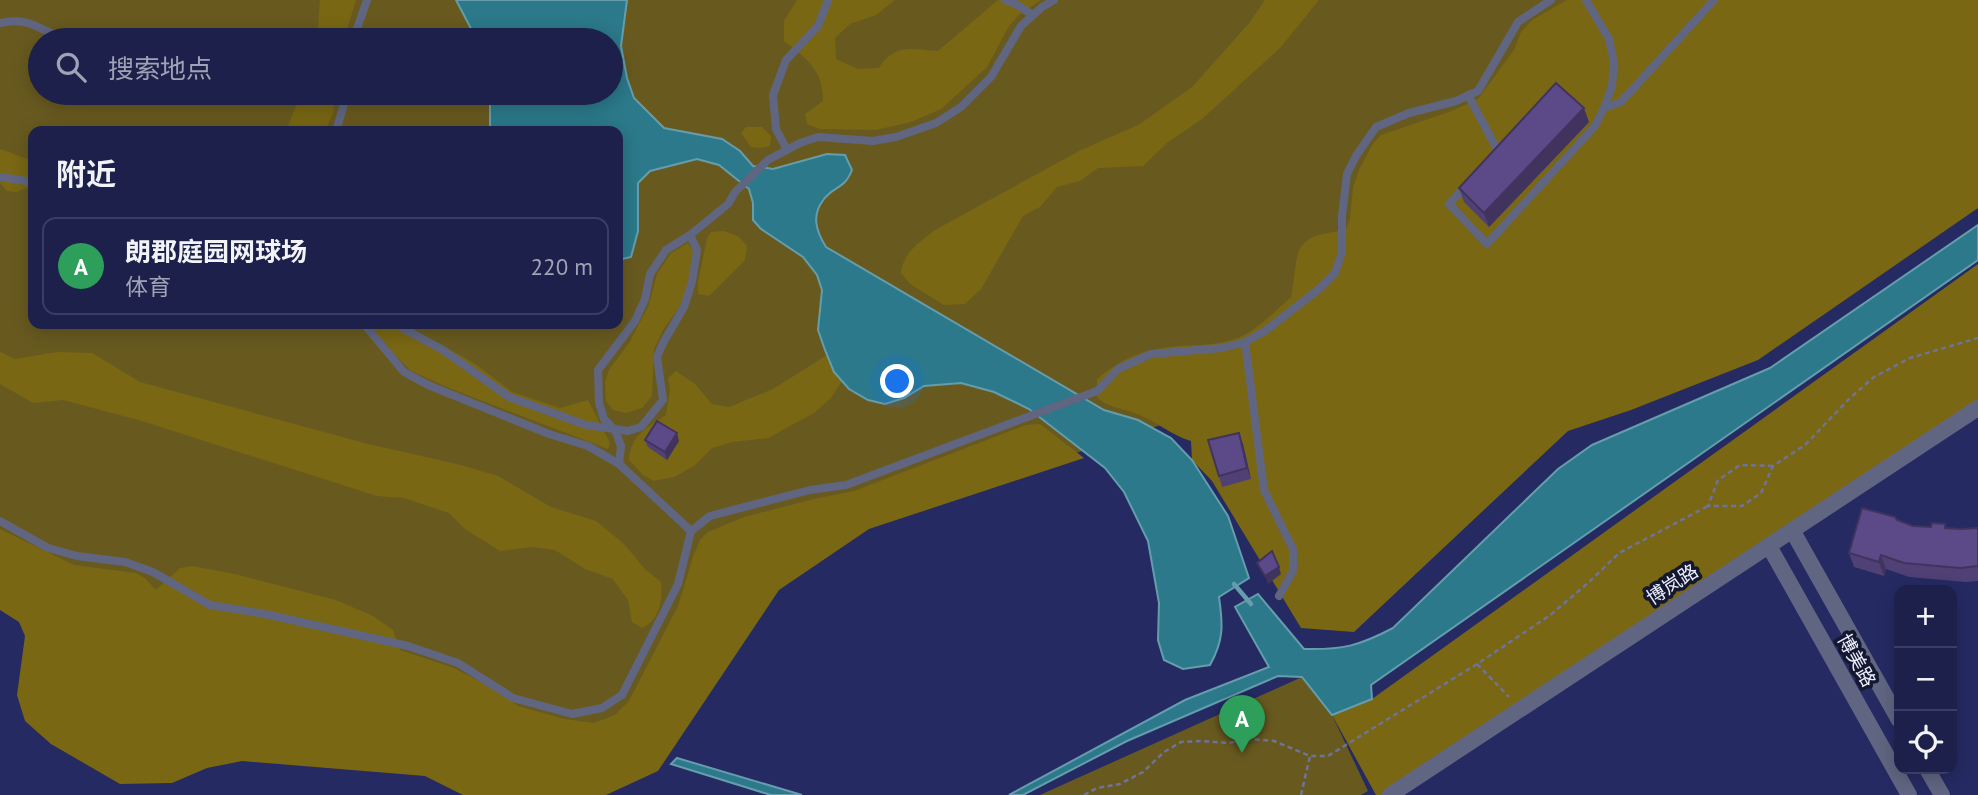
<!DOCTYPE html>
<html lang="zh">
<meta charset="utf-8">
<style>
:root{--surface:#1c204a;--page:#252851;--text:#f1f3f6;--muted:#a0a3b5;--line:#3a3e62;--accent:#db2777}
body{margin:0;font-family:"PT Sans","Noto Sans SC",sans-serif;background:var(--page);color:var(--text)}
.controls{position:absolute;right:21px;bottom:21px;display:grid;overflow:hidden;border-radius:14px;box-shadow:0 4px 18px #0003}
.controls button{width:63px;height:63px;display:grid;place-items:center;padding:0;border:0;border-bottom:2px solid var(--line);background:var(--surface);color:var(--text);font:35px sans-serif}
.you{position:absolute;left:898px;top:382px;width:24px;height:24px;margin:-18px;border:5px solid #fff;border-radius:50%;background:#1a73e8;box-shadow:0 0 0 10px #1a73e833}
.badge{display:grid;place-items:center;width:46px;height:46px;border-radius:50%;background:var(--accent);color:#fff;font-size:23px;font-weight:700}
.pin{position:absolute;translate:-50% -58px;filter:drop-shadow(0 2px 4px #0008)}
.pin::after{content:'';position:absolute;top:37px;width:24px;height:21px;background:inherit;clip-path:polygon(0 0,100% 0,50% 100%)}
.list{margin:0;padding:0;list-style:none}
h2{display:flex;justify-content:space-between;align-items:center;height:91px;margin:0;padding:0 28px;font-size:30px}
h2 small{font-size:23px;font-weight:400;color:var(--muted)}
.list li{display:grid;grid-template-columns:46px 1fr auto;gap:21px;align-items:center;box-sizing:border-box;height:98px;margin:0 14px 14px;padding:0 14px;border:2px solid var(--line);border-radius:14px}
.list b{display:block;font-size:26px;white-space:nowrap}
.list p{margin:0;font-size:23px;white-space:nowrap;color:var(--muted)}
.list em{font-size:23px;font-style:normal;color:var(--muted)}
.icon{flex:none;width:38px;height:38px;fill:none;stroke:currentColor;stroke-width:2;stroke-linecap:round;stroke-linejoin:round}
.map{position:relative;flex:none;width:1978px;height:795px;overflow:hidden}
.search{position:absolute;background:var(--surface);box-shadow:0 4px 18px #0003;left:28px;top:28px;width:595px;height:77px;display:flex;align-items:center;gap:18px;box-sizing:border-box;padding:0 24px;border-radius:38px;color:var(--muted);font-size:26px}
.panel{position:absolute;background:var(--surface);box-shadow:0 4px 18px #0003;left:28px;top:126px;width:595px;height:203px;border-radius:14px}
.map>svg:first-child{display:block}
</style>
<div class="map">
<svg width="1978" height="795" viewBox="0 0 1978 795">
<rect width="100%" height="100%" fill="#252a63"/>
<g fill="#685a1f" fill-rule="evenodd">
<path d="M0,0H1623L1173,421L866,522L777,582L650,764L321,663L0,538ZM40,40H611V93H40ZM33,131H618V324H33Z"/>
<path d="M1302,677L1332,715L1368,791L1361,795H1040Z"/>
</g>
<g fill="#796714">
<path d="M320,0H356L344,40H317Z"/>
<path d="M797,0H895L876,15L850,24L835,38L836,59L858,69L879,68C895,43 911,49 938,51L998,0H1041L1019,15L1009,26L987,67L941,109L911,122L876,130L820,129L807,124L805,114L823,101C823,70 807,59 784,41V21Z"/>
<path d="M1265,0H1319L1280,48L1202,119L1167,143L1143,166L1098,168L1080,181L1057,187L1040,207L1023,216L981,289L965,304L944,305L910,284L901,273C903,252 920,242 935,230L1079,151L1140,124L1192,87L1250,22Z"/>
<path d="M1567,0H1978V208L1758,360L1631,410L1568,431L1354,632L1301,628L1212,481L1192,460L1191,441C1171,435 1156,421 1137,414C1123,408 1108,408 1097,397V379C1125,356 1145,349 1181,346C1199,345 1218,345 1235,339C1257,331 1274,312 1291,297C1300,249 1289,237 1346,230L1350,219L1353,188L1359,170L1372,145L1381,135L1449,112L1478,99L1514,50L1521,32L1532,20Z"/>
<path d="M301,93H336L333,113L325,131H286Z"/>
<path d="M746,127H762L771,136L770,146L761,148L751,147L741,133Z"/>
<path d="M0,149L33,161V186L16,192L7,191L0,183Z"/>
<path d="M724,231L739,237L747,246L745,260L709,296L698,294V283L707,238L711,232Z"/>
<path d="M688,243L693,251L688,295L663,330L654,349L652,396L642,408L626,413L613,410L606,401L605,382L609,370L629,343L649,305L657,274L671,253Z"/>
<path d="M1978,264V408L1390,795H1376L1332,715L1372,699Z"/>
<path d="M364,324H403L474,363L512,392L560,408L588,400L610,443L608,449L449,388L411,371Z"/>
<path d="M0,352L15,359L57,352L92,353L140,382L368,444L461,465L498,476L551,507L596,521L624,544L645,569L661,582C663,600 660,620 642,628L632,622L628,600L613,579L585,569L555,550L531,547L500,551L465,529L449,513L404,498L377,496L142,421L63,400L33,403L0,384Z"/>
<path d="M827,355L834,372L842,381L831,398L814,413L768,438L732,442L712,448L694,466L674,477L654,481L643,475L629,460C631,434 646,429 666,415L670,389L668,378L676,371L695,384L712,404L729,407L773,389Z"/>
<path d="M1040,424L1084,458L869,529L779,590L658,771L606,795H463L425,776L242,761L207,768L172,783L120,784L51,744L25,721L17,695L25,636L19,622L0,610V529L74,565L136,573L145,578L156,590L180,568L192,566L235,574L336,600L373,616L393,630L400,650L454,668L500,692L518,706L565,719L594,723L615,715L629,701L678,606L694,554L700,540L708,532L744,517L818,498L854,491L1026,425Z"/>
</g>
<g fill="#2b798a" stroke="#659dad" stroke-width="2">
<path d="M456,0H627L621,46L627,78L634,98L664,128L722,139L740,151L753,166L773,169L827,154L845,155L852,170C844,190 835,185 824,199C811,215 816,231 826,247L1104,410L1138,420L1171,438L1192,460L1228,516L1249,578L1219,597C1223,625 1224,640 1210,665L1183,669L1164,660L1158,640L1159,603L1148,541L1124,492L1105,468L1029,409L994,392L961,383L924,386L904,398L885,404L868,400L849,389L834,372L825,350L818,330L822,290L817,275L803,257L761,229L753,220V203L749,189L719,165L697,159L650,171L638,183V231L631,257L618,260V131H490V93H611V40H477Z"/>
<path d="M1978,225V260L1371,685L1372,699L1332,715L1302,677L1278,676L1127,741L1023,795H1009L1185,700L1269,667L1235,607L1258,594L1304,649C1342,650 1359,646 1393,628L1558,469L1592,445L1770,368Z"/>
<path d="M677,758L802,795H771L671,764Z"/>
</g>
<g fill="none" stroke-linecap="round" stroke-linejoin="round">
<path stroke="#659dad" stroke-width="4.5" d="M1234,584L1251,604"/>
<g stroke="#6e739c" stroke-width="2.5" stroke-dasharray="5 3.5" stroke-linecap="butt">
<path d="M1773,466L1740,465L1718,480L1708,506H1742L1761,493L1773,466L1805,445L1849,399L1874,377L1910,358L1978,338"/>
<path d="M1477,664L1509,697"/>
<path d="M1084,795L1097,788L1120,784L1143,772L1164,752L1181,742L1201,741L1228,743L1250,739L1274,741L1310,756H1328L1477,664L1549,616L1588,583L1619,553L1708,506"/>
<path d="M1301,795L1310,756"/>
</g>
<g stroke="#606682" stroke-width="8">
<path d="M1005,0L1014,3L1033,15"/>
<path d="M0,23C32,15 44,35 71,40"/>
<path d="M353,40L367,0"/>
<path d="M1468,95L1498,151L1494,156"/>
<path d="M1604,108L1621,102L1714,0"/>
<path d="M336,131L344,104L345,93"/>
<path d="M787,150L776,129L773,95L786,60L818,26L828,0"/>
<path d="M0,177L33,182"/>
<path d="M1466,186L1449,204L1487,244L1595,126L1604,108L1612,86L1614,63L1609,39L1586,0"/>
<path d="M364,324L404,372L428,385L549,434L588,446L619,464L691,531"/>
<path d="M395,324L443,350L509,397L586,425L628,431L641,427L663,400L657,357L663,343L684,307L692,282L697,250L690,235"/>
<path d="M1245,342L1264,490L1293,549V571L1279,596"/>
<path d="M619,464L621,446L615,430L604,419L599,403L598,370L635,321L645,299L650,274L666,250L690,235L728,204L735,192L768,160L800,143L818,137L873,141L896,137L936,123L961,107L991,77L1021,26L1042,7L1054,0"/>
<path d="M0,521L48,548L77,556L125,562L153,572L210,605L265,614L408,646L458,663L513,698L572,714L602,708L622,695L678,584L691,531L710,516L810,490L846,485L1097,391L1118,369L1151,354L1222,348L1245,342L1265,331L1319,289L1335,273L1342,252V216L1347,174L1356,156L1376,127L1409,113L1456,101L1478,91L1518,22L1551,0"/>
</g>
<g stroke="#606682" stroke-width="16">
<path d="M1792,530L1899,720"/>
<path d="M1769,546L1909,795"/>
<path d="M1927,769L1942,795"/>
<path d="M1390,795L1978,408"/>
</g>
</g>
<g fill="#4f4075">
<path d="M1589,122L1489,227L1464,202L1459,188Z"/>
<path d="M645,440L679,441L667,460L648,447Z"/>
<path d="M1243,444L1251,479L1222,487L1219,476Z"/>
<path d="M1897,520L1913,526L1961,529L1978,528V581L1965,582L1909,577L1886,569L1884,576L1854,567L1849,553Z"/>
</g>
<g fill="#40345f">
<path d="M1584,108L1589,122L1489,227L1484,213Z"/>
<path d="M677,433L679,441L667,460L665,452Z"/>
<path d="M1239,433L1243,444L1251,479L1247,468Z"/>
<path d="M1881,555L1886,569L1884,576L1879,562Z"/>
<path d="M1279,567L1281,574L1268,584L1265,576Z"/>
</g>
<g fill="#5c4a88" stroke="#40345f" stroke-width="2">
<path d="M1556,83L1584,108L1484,213L1459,188Z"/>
<path d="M657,421L677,433L665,452L645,440Z"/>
<path d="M1239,433L1247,468L1219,476L1208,440Z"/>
<path d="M1862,508L1895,517L1897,520L1913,526L1931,527L1932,523L1945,524V528L1961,529L1978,528V566L1960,568L1904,563L1881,555L1879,562L1849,553Z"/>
<path d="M1272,551L1279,567L1265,576L1257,563Z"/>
</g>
<g text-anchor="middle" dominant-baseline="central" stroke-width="7" stroke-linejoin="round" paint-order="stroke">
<g font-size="19" fill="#ecf0fe" stroke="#141730">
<text transform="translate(1672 584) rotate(-33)">博岚路</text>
<text transform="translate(1857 660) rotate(61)">博美路</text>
</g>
</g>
</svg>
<div class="controls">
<button>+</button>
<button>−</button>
<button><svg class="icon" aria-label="locate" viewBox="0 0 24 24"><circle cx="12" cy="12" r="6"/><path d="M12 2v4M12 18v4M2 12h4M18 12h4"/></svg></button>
</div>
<div class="you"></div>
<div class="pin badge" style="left:1242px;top:753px;background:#2e9e5b">A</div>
<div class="search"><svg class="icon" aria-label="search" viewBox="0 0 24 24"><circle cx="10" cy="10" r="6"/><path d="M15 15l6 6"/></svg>搜索地点</div>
<section class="panel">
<h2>附近<small></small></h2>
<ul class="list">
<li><span class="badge" style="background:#2e9e5b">A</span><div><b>朗郡庭园网球场</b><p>体育</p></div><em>220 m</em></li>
</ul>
</section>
</div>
